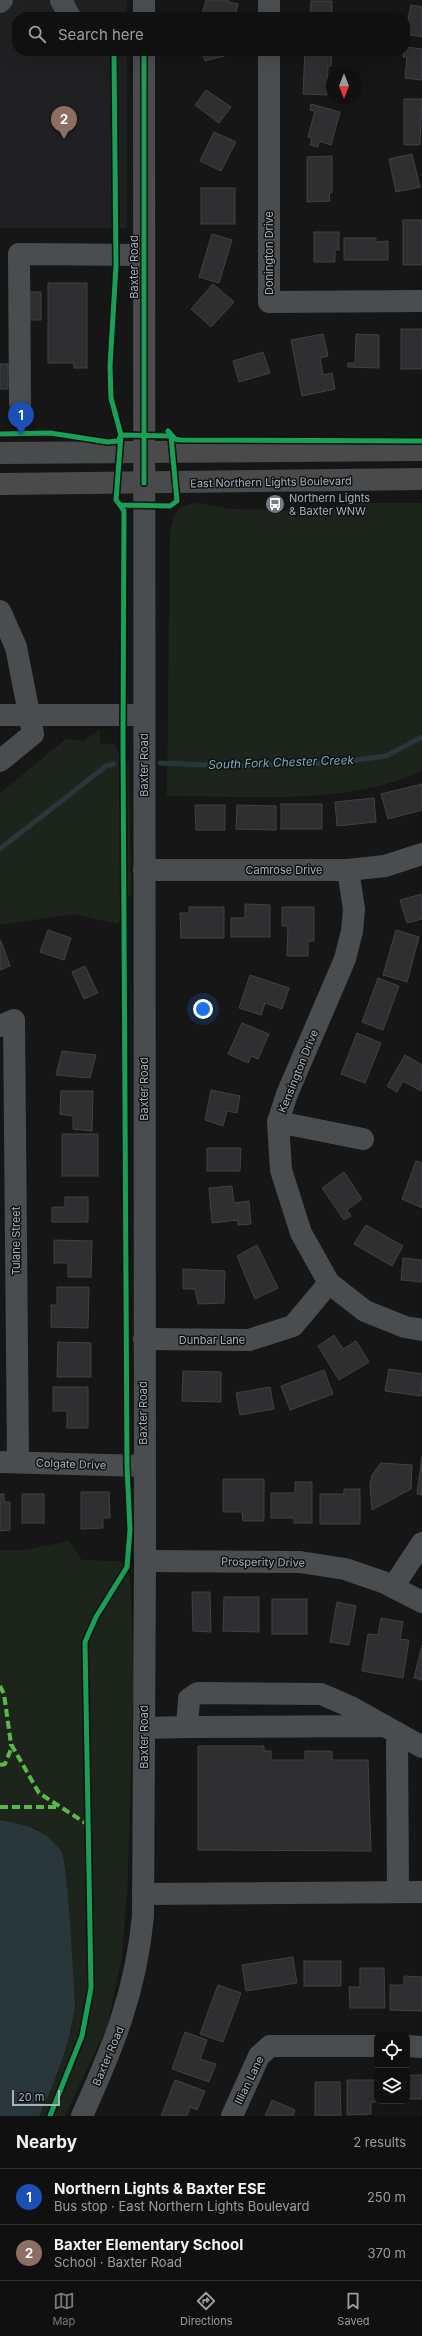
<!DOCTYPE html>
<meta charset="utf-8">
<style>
:root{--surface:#101011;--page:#19191a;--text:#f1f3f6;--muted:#9c9d9f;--line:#303031;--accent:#747b80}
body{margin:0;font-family:Inter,sans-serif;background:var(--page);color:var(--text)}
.controls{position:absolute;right:12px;bottom:12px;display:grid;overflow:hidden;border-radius:8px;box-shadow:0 4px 16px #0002}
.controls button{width:36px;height:36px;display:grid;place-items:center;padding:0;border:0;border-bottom:1px solid var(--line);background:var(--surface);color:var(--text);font:20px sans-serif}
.compass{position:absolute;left:326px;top:68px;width:36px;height:36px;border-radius:50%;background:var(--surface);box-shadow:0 4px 16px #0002;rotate:180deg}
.scale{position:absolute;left:12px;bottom:10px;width:48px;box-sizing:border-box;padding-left:4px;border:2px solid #a6b1b9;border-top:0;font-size:11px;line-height:14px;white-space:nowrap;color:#a6b1b9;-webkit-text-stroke:3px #101113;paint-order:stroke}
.you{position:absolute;left:203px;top:1009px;width:14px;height:14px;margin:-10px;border:3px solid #fff;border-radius:50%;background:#1a73e8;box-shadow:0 0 0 6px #1a73e833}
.badge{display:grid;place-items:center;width:26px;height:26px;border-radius:50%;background:var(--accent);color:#fff;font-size:13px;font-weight:700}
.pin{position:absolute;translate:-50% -33px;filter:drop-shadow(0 1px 2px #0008)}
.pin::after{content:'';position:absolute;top:21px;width:14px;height:12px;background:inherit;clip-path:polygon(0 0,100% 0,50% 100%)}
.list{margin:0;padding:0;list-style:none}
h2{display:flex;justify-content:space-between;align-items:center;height:52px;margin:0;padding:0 16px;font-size:17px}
h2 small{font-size:13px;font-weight:400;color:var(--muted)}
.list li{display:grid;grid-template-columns:26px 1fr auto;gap:12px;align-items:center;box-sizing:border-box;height:56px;padding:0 16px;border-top:1px solid var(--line)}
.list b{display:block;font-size:15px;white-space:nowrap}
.list p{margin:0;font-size:13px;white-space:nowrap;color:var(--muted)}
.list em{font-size:13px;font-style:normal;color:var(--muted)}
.icon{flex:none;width:22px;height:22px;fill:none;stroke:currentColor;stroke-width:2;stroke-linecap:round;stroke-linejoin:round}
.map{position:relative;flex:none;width:422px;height:2116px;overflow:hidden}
.search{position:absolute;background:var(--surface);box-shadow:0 4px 16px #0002;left:12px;right:12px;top:12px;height:44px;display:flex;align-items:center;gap:10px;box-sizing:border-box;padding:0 14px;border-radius:16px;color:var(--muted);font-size:15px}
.sheet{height:164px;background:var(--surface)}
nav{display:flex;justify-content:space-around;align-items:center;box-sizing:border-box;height:56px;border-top:1px solid var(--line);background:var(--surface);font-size:11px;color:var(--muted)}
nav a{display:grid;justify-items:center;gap:2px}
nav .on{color:var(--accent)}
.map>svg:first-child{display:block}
</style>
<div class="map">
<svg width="422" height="2116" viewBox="0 0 422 2116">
<rect width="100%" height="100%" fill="#161617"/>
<path fill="#202023" d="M0,0H127V17H17V51H127V228H0Z"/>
<g fill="#1d241c">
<path d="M197,503L231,509L312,511L347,503H422V771C347,806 248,796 167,796L170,533C174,513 175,506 197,503Z"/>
<path d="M100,729V743L114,744L129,767L131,892L118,924L74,914L0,925V793L66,739L84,741Z"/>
<path d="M69,1541L82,1560L118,1561L127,1567L130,1578L134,1666L128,1879L122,1957L107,2027L65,2116H39L72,2027L66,1877L62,1852L38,1829L0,1820V1550H24Z"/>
</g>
<path fill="#29373a" d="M0,1820C27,1826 43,1827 61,1851C68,1861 74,1985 75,2006C70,2044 55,2081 39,2116H0Z"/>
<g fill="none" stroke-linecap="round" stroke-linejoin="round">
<g stroke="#29373a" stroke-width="5">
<path d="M160,763L233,766L333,763L386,756L422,737"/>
<path d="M0,849L106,766L114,764"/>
</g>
</g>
<g fill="#2f2f31" stroke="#3f4143">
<path d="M206,0H229L228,2L238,4L235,17H215L202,14Z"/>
<path d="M311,1H332V17H310Z"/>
<path d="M411,5L422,7V37L405,34Z"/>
<path d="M405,47L422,49V80L405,78L407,57H403Z"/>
<path d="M202,51H226L228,55L205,61Z"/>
<path d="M305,51H332L331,66H328L327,95L303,94Z"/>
<path d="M206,90L231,107L219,123L195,105Z"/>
<path d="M404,99H422L420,145H404Z"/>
<path d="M311,104L340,112L331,145L319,141L318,147L310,145L312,138L308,137L315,111L310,110Z"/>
<path d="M214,132L236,142L221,171L200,161Z"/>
<path d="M412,154L420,187L396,192L389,159Z"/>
<path d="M332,156V193H329L330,201L307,202V157Z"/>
<rect x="201" y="188" width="34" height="36"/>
<rect x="403" y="220" width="19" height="45"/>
<path d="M314,232H339V250H335V262H314Z"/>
<path d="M212,234L232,240L219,283L199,277Z"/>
<path d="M344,238H376V242L388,241V260H344Z"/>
<path d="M48,283H87V368H74V363H48Z"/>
<path d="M213,284L234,302L211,327L191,309Z"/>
<rect x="26" y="292" width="15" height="28"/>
<rect x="401" y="329" width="21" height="40"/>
<path d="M323,334L328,356L320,358L323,375L332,373L335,389L302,396L291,340Z"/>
<path d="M356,334L379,335V368L348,367V363H355Z"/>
<path d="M263,352L270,373L239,382L233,361Z"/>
<rect x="0" y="364" width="8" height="25"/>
<path d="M422,784V810L388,819L381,794Z"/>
<path d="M374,798L376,822L337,826L335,802Z"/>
<rect x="281" y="804" width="41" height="25"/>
<path d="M195,805H225V830H196Z"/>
<path d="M237,805L276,806V830L236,829Z"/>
<path d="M422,894V919L407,923L400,900Z"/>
<path d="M245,904L270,905V937H231V918H245Z"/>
<path d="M189,907H224V938H181L180,913H189Z"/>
<path d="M282,907H314V941H308V956H287L288,926H282Z"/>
<path d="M48,930L71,938L64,960L40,952Z"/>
<path d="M396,930L419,937L407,982L383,975Z"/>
<path d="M1,941L10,966L0,970V941Z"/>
<path d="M85,966L98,993L84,999L72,972Z"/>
<path d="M250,975L289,988L282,1009L265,1003L261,1015L239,1008Z"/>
<path d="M378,978L399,986L383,1030L362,1022Z"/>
<path d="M242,1023L269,1034L258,1059L251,1056L248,1063L228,1054Z"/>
<path d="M357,1033L381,1043L365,1083L341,1074Z"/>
<path d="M62,1051L96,1055L90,1078L56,1075Z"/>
<path d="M405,1055L422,1065L421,1091L403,1081L397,1092L387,1086Z"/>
<path d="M211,1090L240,1096L237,1113L227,1111L223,1126L205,1120Z"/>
<path d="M61,1091H93L92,1131L73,1129V1116L60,1114Z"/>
<rect x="62" y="1134" width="36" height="42"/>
<path d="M207,1148H241L240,1171H207Z"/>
<path d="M416,1161L422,1163V1208L402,1199Z"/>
<path d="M344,1172L362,1199L347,1210L351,1216L344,1220L322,1188Z"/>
<path d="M232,1186L234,1203L249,1201L251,1224L238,1225V1220L212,1223L209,1188Z"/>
<path d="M65,1197H88V1222H52V1207H65Z"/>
<path d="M366,1225L403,1246L392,1266L354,1244Z"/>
<path d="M54,1240L92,1241L91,1277H68V1263H54Z"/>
<path d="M257,1245L278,1288L255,1299L237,1256Z"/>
<path d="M403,1258L422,1260V1282L401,1280Z"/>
<path d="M183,1269L225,1271L224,1303L198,1304L195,1289H183Z"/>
<path d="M57,1287H89L88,1328L51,1327V1305H57Z"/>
<path d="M334,1335L343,1349L356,1341L369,1362L339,1380L318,1346Z"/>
<path d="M58,1342L91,1343V1377H57Z"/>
<path d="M389,1369L422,1374L421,1396L385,1391Z"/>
<path d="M324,1370L333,1394L290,1410L281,1386Z"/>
<path d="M183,1371L221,1372V1402L182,1401Z"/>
<path d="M53,1387H88V1428H67V1411H53Z"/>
<path d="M270,1387L274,1409L240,1415L236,1393Z"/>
<path d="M422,1456V1495L417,1494Z"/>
<path d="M381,1463L412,1465L411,1489L372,1510L370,1485L372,1475Z"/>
<path d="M223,1479H264V1521H243L242,1512H223Z"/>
<path d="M295,1482H312V1523H294V1518H271V1493H295Z"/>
<path d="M344,1489H360V1524H320V1494H344Z"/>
<path d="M81,1492H109L110,1518H103V1528L81,1529Z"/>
<path d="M0,1494H4V1502H10V1530L0,1531Z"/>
<rect x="22" y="1494" width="22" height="29"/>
<path d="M192,1592H210L211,1632L193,1631Z"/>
<path d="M224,1597H259V1632L223,1631Z"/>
<rect x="272" y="1599" width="35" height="35"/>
<path d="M337,1602L356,1606L349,1645L330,1642Z"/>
<path d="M381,1618L403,1622L400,1639L409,1640L403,1678L362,1671L368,1634L378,1635Z"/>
<path d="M422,1645V1680L414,1678Z"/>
<path d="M198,1746H264V1751H271V1760H305V1751H332V1760H368L371,1851L198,1850Z"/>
<path d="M293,1957L297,1983L246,1991L242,1965Z"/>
<rect x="304" y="1961" width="37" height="25"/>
<path d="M360,1968H384L385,2008H350L349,1987H360Z"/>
<path d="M404,1976L422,1977V2011L390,2010V1985H404Z"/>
<path d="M218,1985L241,1993L223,2042L200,2034Z"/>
<path d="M185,2032L207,2040L200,2059L216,2064L209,2082L172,2069Z"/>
<rect x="407" y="2075" width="15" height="24"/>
<path d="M175,2080L205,2091L197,2110L190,2107L187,2116H161Z"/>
<path d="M347,2080H377V2101L380,2102H371V2114L347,2115Z"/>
<path d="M315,2082H340L341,2116H315Z"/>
<path d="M272,2100L295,2110L293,2116H265Z"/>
</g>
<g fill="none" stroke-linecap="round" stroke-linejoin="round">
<g stroke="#4a4d50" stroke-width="22">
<path d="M61,0L70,17"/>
<path d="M144,0V17"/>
<path d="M269,0V17"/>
<path d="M0,2L2,0"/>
<path d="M269,51V302L422,301"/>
<path d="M20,403L19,254L144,255"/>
<path d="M0,611L16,647L33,734L0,761"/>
<path d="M0,715H144"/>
<path d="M144,870H348L385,866L422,854"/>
<path d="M348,870L354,909L352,931L345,959L287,1094L278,1122L281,1170L301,1233L329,1283L365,1311L405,1327L422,1330"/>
<path d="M0,1026L14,1020L18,1461"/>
<path d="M278,1122L363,1139"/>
<path d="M144,1339L249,1340L293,1326L329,1283"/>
<path d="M0,1462L143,1466"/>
<path d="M145,1561L300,1562L345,1569L383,1582L422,1602"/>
<path d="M393,1587L422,1543"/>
<path d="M385,1726L187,1727L189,1699L198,1693L321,1694L351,1707L422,1747"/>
<path d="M144,1728L187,1727"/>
<path d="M397,1733L398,1892"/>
<path d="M143,1894L422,1892"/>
<path d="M407,2046L422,2047"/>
<path d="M82,2116C113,2047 136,1992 143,1916L145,1561L144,51"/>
<path d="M232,2116L259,2056L270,2046H377"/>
</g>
<g stroke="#484a4b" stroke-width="22">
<path d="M0,453L422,450"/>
<path d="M0,484L422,479"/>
</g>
<g stroke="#58b947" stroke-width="4" stroke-dasharray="8 4" stroke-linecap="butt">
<path d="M0,1686L4,1694L11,1744L39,1793L87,1824"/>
<path d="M0,1765L5,1764L11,1749V1744"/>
<path d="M0,1807H60"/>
</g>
<defs>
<g id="cycleway">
<path d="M168,431L175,439L180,440L422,441"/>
<path d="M0,434L50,433L108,442L118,441L121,435L111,398L110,366L116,266L114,51"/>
<path d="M121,435L171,436L177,501L170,506L120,505L116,500Z"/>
<path d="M144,483V51"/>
<path d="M50,2116L82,2036L91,1988L85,1642L96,1617L127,1567L130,1530L127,1466L123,744L124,511L120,505"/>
</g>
</defs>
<use href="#cycleway" stroke="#101113" stroke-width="8"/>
<use href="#cycleway" stroke="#1a9f57" stroke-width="5"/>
</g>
<defs>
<symbol id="bus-disc" viewBox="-11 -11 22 22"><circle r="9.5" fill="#747b80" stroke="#101113"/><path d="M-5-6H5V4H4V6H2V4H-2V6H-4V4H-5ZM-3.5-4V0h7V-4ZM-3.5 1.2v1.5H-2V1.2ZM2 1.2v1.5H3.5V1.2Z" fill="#fff"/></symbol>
</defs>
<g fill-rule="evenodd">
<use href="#bus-disc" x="264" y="493" width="22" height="22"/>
</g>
<g text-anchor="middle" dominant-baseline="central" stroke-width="3" stroke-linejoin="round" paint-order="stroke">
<g font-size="11" fill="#a6b1b9" stroke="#101113">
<text transform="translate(269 253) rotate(-90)">Donington Drive</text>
<text transform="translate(134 267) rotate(-90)">Baxter Road</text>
<text transform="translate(271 482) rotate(-1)">East Northern Lights Boulevard</text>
<text transform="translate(144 765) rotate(-90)">Baxter Road</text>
<text x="284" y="870">Camrose Drive</text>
<text transform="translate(298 1071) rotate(-68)">Kensington Drive</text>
<text transform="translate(144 1089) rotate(-90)">Baxter Road</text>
<text transform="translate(16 1241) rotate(-90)">Tulane Street</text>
<text x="212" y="1340">Dunbar Lane</text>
<text transform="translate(143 1413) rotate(-90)">Baxter Road</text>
<text transform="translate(71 1464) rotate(2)">Colgate Drive</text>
<text transform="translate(263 1562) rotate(1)">Prosperity Drive</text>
<text transform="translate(144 1737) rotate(-90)">Baxter Road</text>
<text transform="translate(108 2056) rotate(-67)">Baxter Road</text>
<text transform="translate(249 2080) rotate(-64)">Illian Lane</text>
</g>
<g font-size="11" fill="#a6b1b9" stroke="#101113" text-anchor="start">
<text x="289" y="498">Northern Lights<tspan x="289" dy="13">&amp; Baxter WNW</tspan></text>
</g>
<g font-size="12" font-style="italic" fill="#7bacb6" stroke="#101113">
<text transform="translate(281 762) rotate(-2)">South Fork Chester Creek</text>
</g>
</g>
</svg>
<div class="controls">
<button><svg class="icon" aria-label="locate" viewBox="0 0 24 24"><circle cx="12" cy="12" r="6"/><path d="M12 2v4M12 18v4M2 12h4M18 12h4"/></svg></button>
<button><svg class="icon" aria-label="layers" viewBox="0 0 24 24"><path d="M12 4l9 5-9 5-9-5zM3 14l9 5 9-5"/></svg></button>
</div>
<svg class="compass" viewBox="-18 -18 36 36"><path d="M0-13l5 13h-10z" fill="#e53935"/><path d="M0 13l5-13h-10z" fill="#9c9d9f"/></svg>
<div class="scale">20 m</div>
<div class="you"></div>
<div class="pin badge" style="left:21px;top:435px;background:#1a4fb4">1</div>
<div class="pin badge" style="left:64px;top:139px;background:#8d6e63">2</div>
<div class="search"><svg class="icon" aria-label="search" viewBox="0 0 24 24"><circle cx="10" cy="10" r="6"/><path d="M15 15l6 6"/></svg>Search here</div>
</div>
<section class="sheet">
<h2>Nearby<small>2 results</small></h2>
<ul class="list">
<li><span class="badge" style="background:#1a4fb4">1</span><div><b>Northern Lights &amp; Baxter ESE</b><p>Bus stop · East Northern Lights Boulevard</p></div><em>250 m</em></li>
<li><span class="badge" style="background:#8d6e63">2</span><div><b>Baxter Elementary School</b><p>School · Baxter Road</p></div><em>370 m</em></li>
</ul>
</section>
<nav>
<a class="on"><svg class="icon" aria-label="map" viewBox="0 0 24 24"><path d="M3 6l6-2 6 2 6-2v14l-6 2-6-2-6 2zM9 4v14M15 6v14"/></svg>Map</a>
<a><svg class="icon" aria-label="directions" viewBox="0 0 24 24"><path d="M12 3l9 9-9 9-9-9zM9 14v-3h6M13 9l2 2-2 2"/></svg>Directions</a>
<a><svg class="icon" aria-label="saved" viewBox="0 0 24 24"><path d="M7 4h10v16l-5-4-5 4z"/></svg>Saved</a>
</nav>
